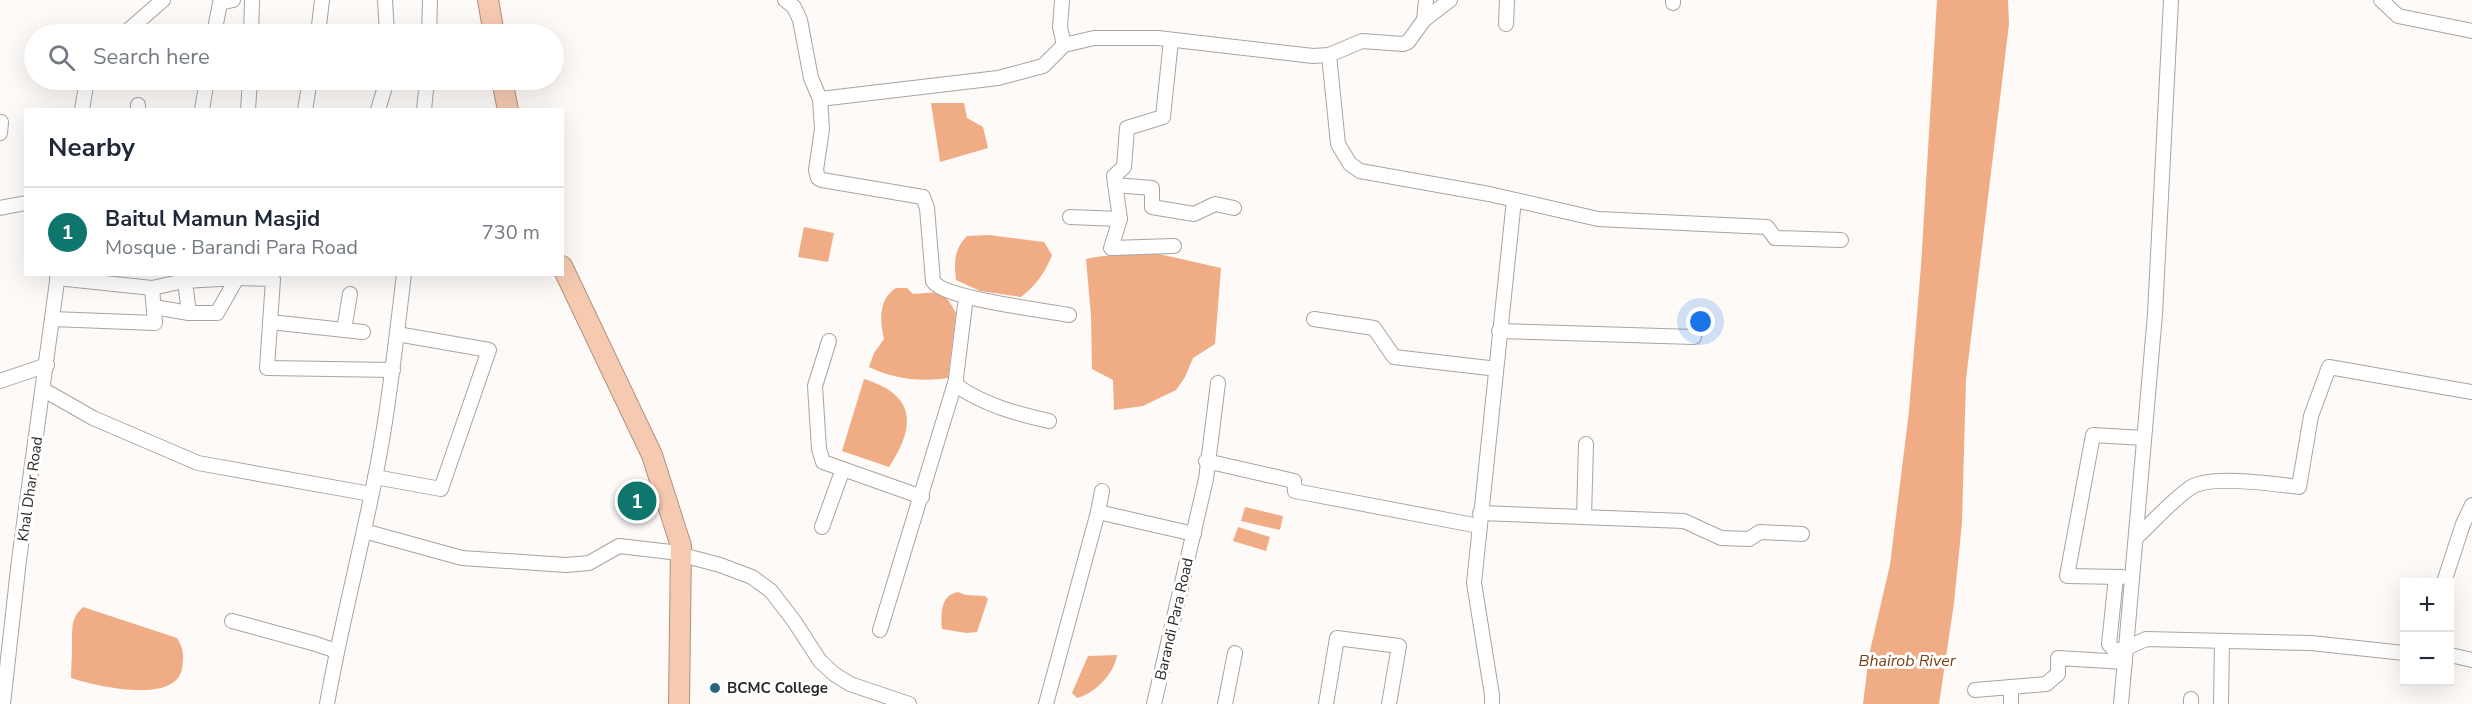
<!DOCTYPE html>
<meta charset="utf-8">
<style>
:root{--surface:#fff;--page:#f6f6f7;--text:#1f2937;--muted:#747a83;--line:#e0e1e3;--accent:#0f766e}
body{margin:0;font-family:"Nunito Sans",sans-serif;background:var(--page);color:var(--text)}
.controls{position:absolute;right:18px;bottom:18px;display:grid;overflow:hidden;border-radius:0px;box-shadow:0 6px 24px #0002}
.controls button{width:54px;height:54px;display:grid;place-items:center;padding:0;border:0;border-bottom:2px solid var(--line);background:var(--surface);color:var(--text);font:30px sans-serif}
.you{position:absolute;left:1701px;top:322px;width:21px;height:21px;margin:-15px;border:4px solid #fff;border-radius:50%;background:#1a73e8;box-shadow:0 0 0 9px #1a73e833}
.badge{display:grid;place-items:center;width:39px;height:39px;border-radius:50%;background:var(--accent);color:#fff;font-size:20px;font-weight:700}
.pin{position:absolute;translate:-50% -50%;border:3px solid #fff;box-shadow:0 2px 6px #0006}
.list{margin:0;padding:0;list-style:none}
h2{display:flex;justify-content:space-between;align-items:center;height:78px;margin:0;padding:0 24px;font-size:26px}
h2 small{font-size:20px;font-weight:400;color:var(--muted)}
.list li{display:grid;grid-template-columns:39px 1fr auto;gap:18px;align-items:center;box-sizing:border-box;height:90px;padding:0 24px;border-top:2px solid var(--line)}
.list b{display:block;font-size:22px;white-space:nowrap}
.list p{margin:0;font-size:20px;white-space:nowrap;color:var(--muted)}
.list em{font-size:20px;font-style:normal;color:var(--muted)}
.icon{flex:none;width:33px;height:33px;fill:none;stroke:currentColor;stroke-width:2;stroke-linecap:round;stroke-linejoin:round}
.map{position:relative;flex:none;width:2472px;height:704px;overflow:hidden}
.search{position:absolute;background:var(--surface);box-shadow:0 6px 24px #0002;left:24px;top:24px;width:540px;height:66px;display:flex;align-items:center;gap:15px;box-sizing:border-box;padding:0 21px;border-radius:33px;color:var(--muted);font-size:22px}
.panel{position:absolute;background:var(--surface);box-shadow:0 6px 24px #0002;left:24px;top:108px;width:540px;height:168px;border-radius:0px}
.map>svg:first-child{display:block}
</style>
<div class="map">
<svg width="2472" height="704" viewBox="0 0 2472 704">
<rect width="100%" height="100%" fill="#fefaf8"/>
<g fill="#f0ac84">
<path d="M1937,0H2008L2009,24L1966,379L1962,522L1954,603L1939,704H1863L1869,655L1890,565L1909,411L1921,266Z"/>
<path d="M931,103H964L967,118L983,127L988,148L940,162Z"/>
<path d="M804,227L834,233L828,262L798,257Z"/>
<path d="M989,235L1044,242L1052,255C1045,273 1036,285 1021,297L980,291L956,280C954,262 954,249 967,236Z"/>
<path d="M1150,252L1221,268L1215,344L1193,358L1185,377L1176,390L1143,406L1114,410L1113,380L1092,369L1091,316L1086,259C1107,254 1128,256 1150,252Z"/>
<path d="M896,288H907L913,294L939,292L949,301L956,313L948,378C920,382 894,379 869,367L874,353L884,339C880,320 878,300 896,288Z"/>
<path d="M864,379C916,395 916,426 889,467L842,451Z"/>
<path d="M1245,507L1283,516L1280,530L1241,521Z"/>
<path d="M1238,527L1270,537L1266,551L1233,541Z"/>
<path d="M958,592L966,595L985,596L988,599L977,632L966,633L942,629C941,615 940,595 958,592Z"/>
<path d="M83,607L177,638C184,649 184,656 182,669C175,704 99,687 71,678C71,668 72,658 72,648C73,630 69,620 83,607Z"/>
<path d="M1117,655C1115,673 1094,694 1077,698L1072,693L1088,656Z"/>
</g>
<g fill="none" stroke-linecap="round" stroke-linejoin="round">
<defs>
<g id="minor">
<path d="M385,0L387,34"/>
<path d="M785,0L794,7L800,20L811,78L820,99L822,129L816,170L818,178L822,180L923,197L927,208L933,281C943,299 1045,310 1069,315"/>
<path d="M1062,0L1060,27L1064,45"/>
<path d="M2381,0L2398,16L2472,31"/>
<path d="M1673,3V0"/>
<path d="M1424,20L1426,0"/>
<path d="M1506,24L1507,0"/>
<path d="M124,34L163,0"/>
<path d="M214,34L220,3L233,0"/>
<path d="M251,34L252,0"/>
<path d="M318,34L322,0"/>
<path d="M429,34L430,0"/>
<path d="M1329,55L1338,144L1350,164L1360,171L1489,194L1598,219L1767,227L1775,238L1841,240"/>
<path d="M820,99L998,78L1043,66L1064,45L1094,38H1158L1313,56L1329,55L1362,41L1403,44L1408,42L1424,20L1450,0"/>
<path d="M82,110L87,80"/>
<path d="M138,110V105"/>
<path d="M202,110L207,80"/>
<path d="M248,110L250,80"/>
<path d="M305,110L310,80"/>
<path d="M378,110L387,80"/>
<path d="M424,110L427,80"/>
<path d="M0,133L1,122"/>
<path d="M1115,185L1152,188V207L1194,214L1215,204L1234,208"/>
<path d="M0,208L26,203"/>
<path d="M1070,217L1120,219L1114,176L1124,167L1127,128L1163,117L1171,40"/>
<path d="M1120,219L1111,248L1174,246"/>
<path d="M184,274L189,313H217L237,278"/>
<path d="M237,274V278L273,279L267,368L393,370"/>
<path d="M57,278L152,288L184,281L237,278"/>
<path d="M966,297L956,378L957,386C985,405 1017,414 1049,421"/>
<path d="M154,307L189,313"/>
<path d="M52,319L155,323L152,288"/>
<path d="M1314,319L1374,328L1394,357L1489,368"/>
<path d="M270,322L363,332"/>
<path d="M344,330L350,294"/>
<path d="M1499,331L1694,337"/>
<path d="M829,341L815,386L819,449L823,462L922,497"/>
<path d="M0,381L47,365"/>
<path d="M44,390L93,418L198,463L371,494"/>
<path d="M1206,461L1294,481L1295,491L1479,526"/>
<path d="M375,477L441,489L489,350L397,334"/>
<path d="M1098,512L1194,534"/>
<path d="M1480,513L1684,521L1721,538L1749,539L1760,532L1802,534"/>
<path d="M1584,517L1586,444"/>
<path d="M822,527L843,469"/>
<path d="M364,531L462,558L566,565L589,563L619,546L671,552L720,565L752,577L771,591L794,621L820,661L834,674L850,684L909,704"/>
<path d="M2136,538C2153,522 2170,502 2190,488C2209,474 2275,484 2299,487L2311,416L2329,367L2472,392"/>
<path d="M2116,577L2109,644L2115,651L2126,648L2155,314L2171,0"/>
<path d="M2122,577L2067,576L2093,435L2144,438"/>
<path d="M2444,582L2463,524L2472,505"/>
<path d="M232,621L316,644L336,651"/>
<path d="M880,630L955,383"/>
<path d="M2450,655L2472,660"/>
<path d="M1975,690L2011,687"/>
<path d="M3,704L19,560L58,274"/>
<path d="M327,704C342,617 366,533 381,446C391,389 397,332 404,274"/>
<path d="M1046,704L1098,512L1102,491"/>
<path d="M1154,704L1206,479L1218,383"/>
<path d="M1225,704L1235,653"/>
<path d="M1326,704L1337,638L1399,646L1389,704"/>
<path d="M1492,704V695L1474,583L1514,200"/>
<path d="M2011,704V687L2046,684L2058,674V658L2125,662"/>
<path d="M2121,704L2126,648L2146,639L2311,643L2404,653"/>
<path d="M2191,704V699"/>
<path d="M2221,704L2222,641"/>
</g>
<g id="highway">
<path d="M488,0L494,34"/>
<path d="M502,80L508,110"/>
<path d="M562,266L652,455L681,546L679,704"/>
</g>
</defs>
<use href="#minor" stroke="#a9a4a1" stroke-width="16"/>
<use href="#highway" stroke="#af9281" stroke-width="22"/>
<use href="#minor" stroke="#fff" stroke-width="14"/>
<use href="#highway" stroke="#f6cab1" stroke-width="20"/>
</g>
<circle fill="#2c647e" stroke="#fff" stroke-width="2" cx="715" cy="688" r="6"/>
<g text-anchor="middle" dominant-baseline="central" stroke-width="6" stroke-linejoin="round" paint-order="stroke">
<g font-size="15" fill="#2b2928" stroke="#fff">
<text transform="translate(30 489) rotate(-82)">Khal Dhar Road</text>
<text transform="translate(1174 619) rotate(-77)">Barandi Para Road</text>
</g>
<g font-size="15" font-weight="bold" fill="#2b2928" stroke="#fff" text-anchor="start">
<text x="727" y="688">BCMC College</text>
</g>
<g font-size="16" font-style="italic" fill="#7b3e13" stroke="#fff">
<text x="1907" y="661">Bhairob River</text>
</g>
</g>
</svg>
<div class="controls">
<button>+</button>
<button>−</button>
</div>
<div class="you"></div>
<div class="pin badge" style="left:637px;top:501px">1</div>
<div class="search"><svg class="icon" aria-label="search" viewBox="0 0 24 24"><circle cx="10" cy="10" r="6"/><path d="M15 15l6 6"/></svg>Search here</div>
<section class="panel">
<h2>Nearby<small></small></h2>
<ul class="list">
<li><span class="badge">1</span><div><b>Baitul Mamun Masjid</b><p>Mosque · Barandi Para Road</p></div><em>730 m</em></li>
</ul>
</section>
</div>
